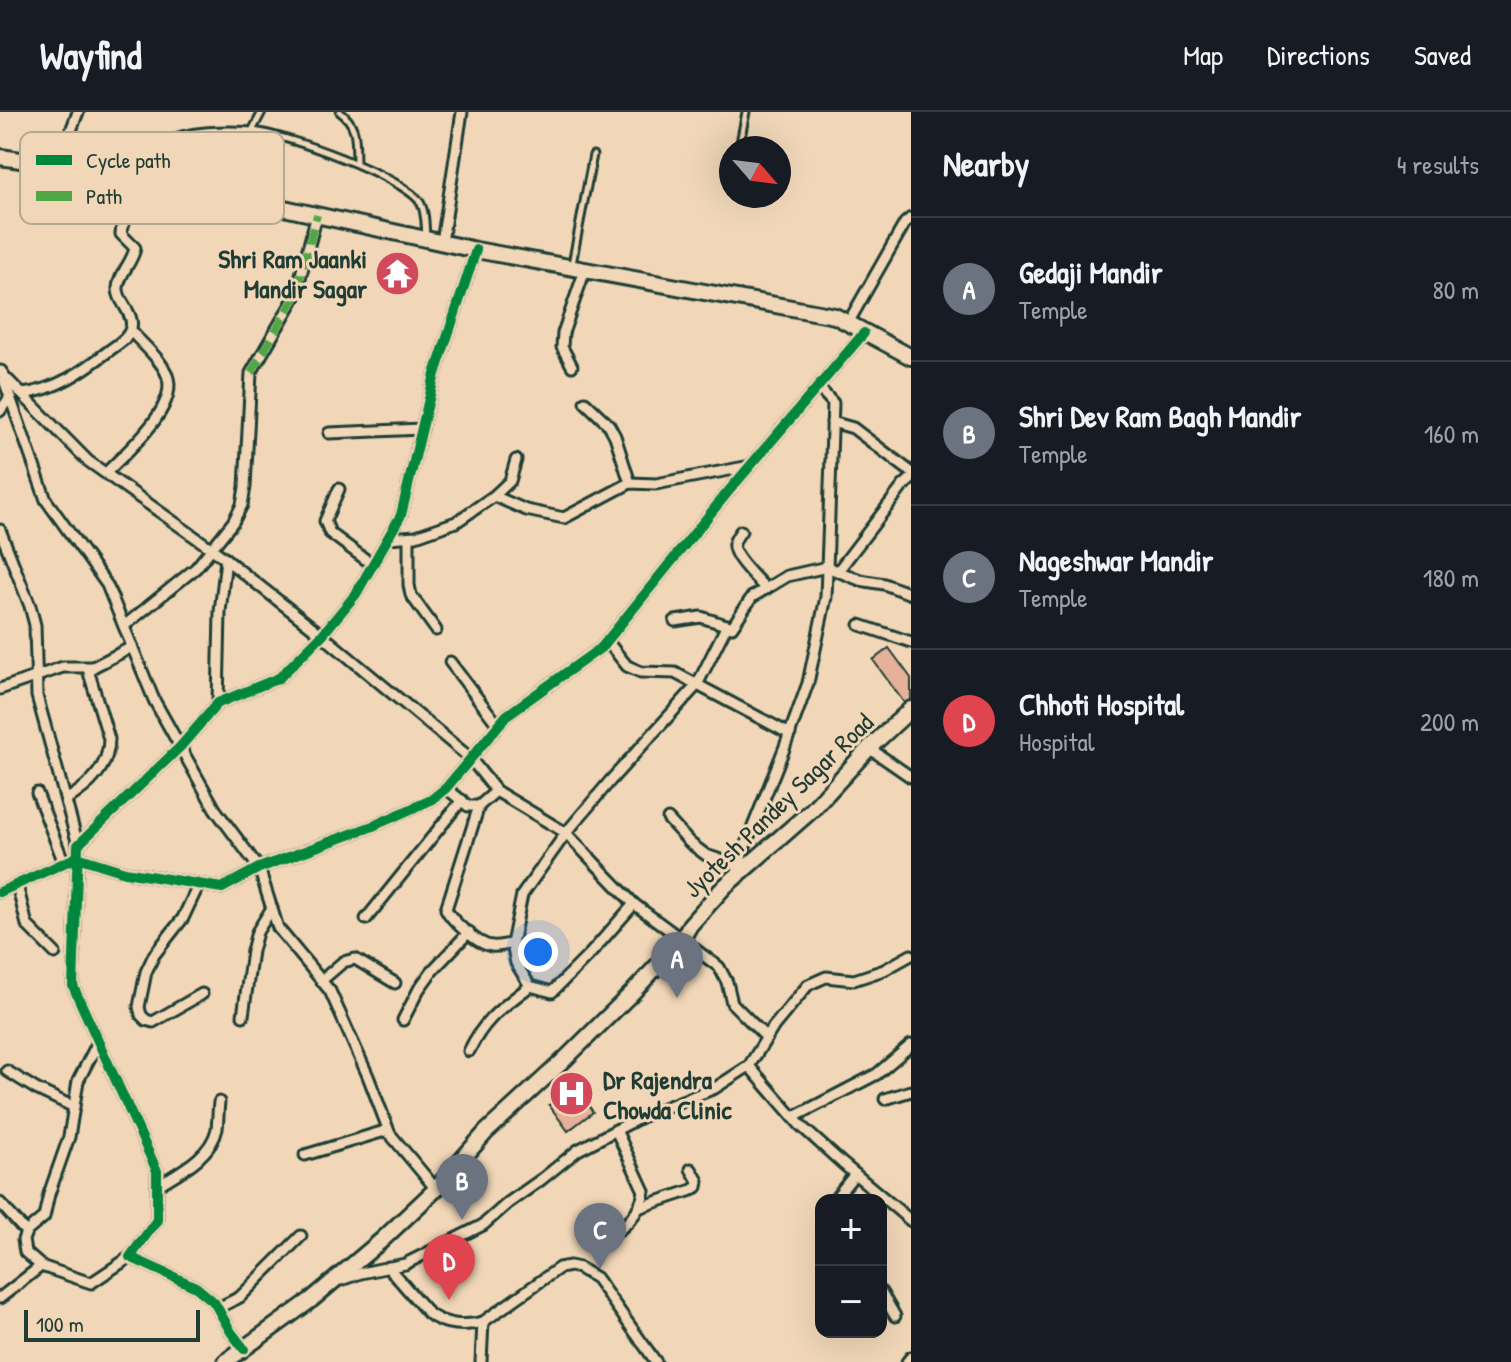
<!DOCTYPE html>
<meta charset="utf-8">
<style>
:root{--surface:#171b24;--page:#242831;--text:#f1f3f6;--muted:#9ea1a6;--line:#363941;--accent:#db2777}
body{margin:0;font-family:"Patrick Hand",sans-serif;background:var(--page);color:var(--text)}
.controls{position:absolute;right:24px;bottom:24px;display:grid;overflow:hidden;border-radius:16px;box-shadow:0 8px 32px #0002}
.controls button{width:72px;height:72px;display:grid;place-items:center;padding:0;border:0;border-bottom:2px solid var(--line);background:var(--surface);color:var(--text);font:40px sans-serif}
.compass{position:absolute;left:719px;top:24px;width:72px;height:72px;border-radius:50%;background:var(--surface);box-shadow:0 8px 32px #0002;rotate:118deg}
.scale{position:absolute;left:24px;bottom:20px;width:176px;box-sizing:border-box;padding-left:8px;border:4px solid #1f3d34;border-top:0;font-size:22px;line-height:28px;white-space:nowrap;color:#1f3d34;-webkit-text-stroke:6px #f1d7b8;paint-order:stroke}
.you{position:absolute;left:538px;top:840px;width:28px;height:28px;margin:-20px;border:6px solid #fff;border-radius:50%;background:#1a73e8;box-shadow:0 0 0 12px #1a73e833}
.badge{display:grid;place-items:center;width:52px;height:52px;border-radius:50%;background:var(--accent);color:#fff;font-size:26px;font-weight:700}
.pin{position:absolute;translate:-50% -66px;filter:drop-shadow(0 2px 4px #0008)}
.pin::after{content:'';position:absolute;top:42px;width:28px;height:24px;background:inherit;clip-path:polygon(0 0,100% 0,50% 100%)}
.list{margin:0;padding:0;list-style:none}
h2{display:flex;justify-content:space-between;align-items:center;height:104px;margin:0;padding:0 32px;font-size:34px}
h2 small{font-size:26px;font-weight:400;color:var(--muted)}
.list li{display:grid;grid-template-columns:52px 1fr auto;gap:24px;align-items:center;box-sizing:border-box;height:144px;padding:0 32px;border-top:2px solid var(--line)}
.list b{display:block;font-size:30px;white-space:nowrap}
.list p{margin:0;font-size:26px;white-space:nowrap;color:var(--muted)}
.list em{font-size:26px;font-style:normal;color:var(--muted)}
.map{position:relative;flex:none;width:911px;height:1250px;overflow:hidden}
header{display:flex;align-items:center;gap:48px;box-sizing:border-box;height:112px;padding:0 40px;background:var(--surface);border-bottom:2px solid var(--line)}
header strong{font-size:38px}
nav{display:flex;gap:44px;margin-inline-start:auto;font-size:28px}
main{display:flex}
aside{flex:1;background:var(--surface)}
.map>svg:first-child{display:block}
</style>
<header>
<strong>Wayfind</strong>
<nav><a>Map</a><a>Directions</a><a>Saved</a></nav>
</header>
<main>
<div class="map">
<svg width="911" height="1250" viewBox="0 0 911 1250">
<rect width="100%" height="100%" fill="#f1d7b8"/>
<filter id="ink" filterUnits="userSpaceOnUse"><feTurbulence type="fractalNoise" baseFrequency=".0125" numOctaves="2"/><feDisplacementMap in="SourceGraphic" scale="16" xChannelSelector="R" yChannelSelector="G"/><feConvolveMatrix kernelMatrix="1 2 1 2 8 2 1 2 1" color-interpolation-filters="sRGB"/></filter>
<g filter="url(#ink)">
<g fill="#e6b19a" stroke="#1f3d34" stroke-width="2">
<path d="M889,536L911,566V587L905,592L873,548Z"/>
<path d="M575,974L593,1000L568,1019L549,993Z"/>
</g>
<g fill="none" stroke-linecap="round" stroke-linejoin="round">
<defs>
<g id="service">
<path d="M340,0C359,14 355,30 356,51"/>
<path d="M252,19L262,0"/>
<path d="M739,36L746,0"/>
<path d="M146,65C152,52 156,37 168,29C185,17 230,17 252,19C285,22 401,64 420,90C426,100 425,114 426,126"/>
<path d="M572,152L593,43"/>
</g>
<g id="minor">
<path d="M58,53L78,0"/>
<path d="M442,130L462,0"/>
<path d="M848,211L905,111L911,106"/>
<path d="M572,254L562,235L563,221L585,158"/>
<path d="M1,259L5,265L88,349L219,442L322,523L470,646L496,679L566,721L634,792L719,855L727,870L732,891L767,926"/>
<path d="M4,268L46,388L107,473L154,588L215,697L259,756L278,816L330,879L368,964L390,1022L436,1077"/>
<path d="M22,282C56,278 83,259 110,238C118,232 129,226 131,216C135,202 117,189 118,176C119,161 133,150 135,136L121,122L122,115L145,66"/>
<path d="M585,290L609,313L615,324L630,371"/>
<path d="M0,299L10,285"/>
<path d="M832,310L853,316L911,360"/>
<path d="M329,321L422,317"/>
<path d="M106,361C125,341 180,295 167,263C161,247 142,232 131,219"/>
<path d="M339,377L325,409L330,421L373,453"/>
<path d="M494,384L526,398L564,406L630,371L656,372L750,354"/>
<path d="M0,418L30,494L35,513L37,584L78,733"/>
<path d="M741,419C738,423 735,427 734,432C731,443 758,468 766,477"/>
<path d="M409,425V473L411,483L436,518"/>
<path d="M388,426L416,424L456,410L494,384L510,369L516,348"/>
<path d="M838,459L903,374L911,367"/>
<path d="M675,509L701,505L732,515L752,485L787,464L827,455L860,468L884,472L911,482"/>
<path d="M860,513L911,530"/>
<path d="M124,514L196,456L233,410L242,393L245,375L251,261L295,185L317,103"/>
<path d="M607,529L627,554L641,560L675,561L790,622"/>
<path d="M450,550L498,613"/>
<path d="M0,577L63,555H93"/>
<path d="M218,591L220,500L226,447"/>
<path d="M869,636L911,665"/>
<path d="M446,676L468,694H479L496,679"/>
<path d="M37,681L64,751"/>
<path d="M66,688C89,674 109,656 109,627L89,561L93,555L132,535"/>
<path d="M479,694L446,797C452,809 478,833 492,834C498,835 506,832 512,832"/>
<path d="M668,707L690,731L706,743L739,754"/>
<path d="M737,762L742,742L784,637L808,571L826,485L833,291L818,275"/>
<path d="M199,772L183,806L154,843L146,860L139,895L141,903L146,908L153,910L202,882"/>
<path d="M17,773L27,813L55,841"/>
<path d="M0,780L77,745L125,760L222,776L259,756L373,714L431,688L446,676L507,603L602,535L727,381L864,221"/>
<path d="M634,792L590,842L552,880L530,874L516,851L512,832L522,783L566,721L610,669L697,573L727,513"/>
<path d="M366,807L462,688"/>
<path d="M322,868L343,850L355,847L395,871"/>
<path d="M243,904L252,839L257,820L272,796"/>
<path d="M403,908L419,877L432,859L469,820"/>
<path d="M469,939C485,906 502,896 530,874"/>
<path d="M749,954L801,1014L842,1051L911,1109"/>
<path d="M7,959L36,977L74,995"/>
<path d="M885,987L911,979"/>
<path d="M794,1005L877,962L911,933"/>
<path d="M305,1043L388,1018"/>
<path d="M157,1074C179,1060 211,1045 217,1017C218,1008 218,999 219,990"/>
<path d="M834,1088L855,1062"/>
<path d="M0,1091L26,1120"/>
<path d="M638,1096L692,1078L697,1075L698,1069L691,1057"/>
<path d="M595,1137C615,1121 640,1107 644,1079L616,1018"/>
<path d="M41,1154L91,1171L130,1145"/>
<path d="M388,1155L428,1201C442,1213 465,1215 483,1210L559,1156L570,1154L579,1156L596,1166L656,1250"/>
<path d="M341,1168L361,1161L405,1152L483,1113L508,1091L542,1067L578,1038L641,1005L715,976L749,954L774,914L808,873L826,865L854,868L884,858L911,843"/>
<path d="M881,1180L895,1204"/>
<path d="M0,1186L41,1154L25,1140L23,1128L26,1120L44,1105L49,1082L69,1025L78,969L98,930"/>
<path d="M218,1196L240,1185L301,1124"/>
<path d="M244,1237L231,1220L214,1190L196,1175L130,1145L157,1108V1059L73,874L78,733L180,635L218,591L279,566L322,523L356,482L401,403L435,262L476,138"/>
<path d="M481,1250L483,1210"/>
<path d="M907,1250L911,1245"/>
</g>
<g id="primary">
<path d="M0,45L151,67L476,138L835,204L911,245"/>
<path d="M225,1250L311,1188L382,1128L436,1077L486,1020L564,948L633,880L682,827L690,813L724,775L812,698L869,636L911,597"/>
</g>
</defs>
<use href="#service" stroke="#1f3d34" stroke-width="11"/>
<use href="#minor" stroke="#1f3d34" stroke-width="15"/>
<use href="#primary" stroke="#1f3d34" stroke-width="20"/>
<use href="#service" stroke="#f1d7b8" stroke-width="5"/>
<use href="#minor" stroke="#f1d7b8" stroke-width="9"/>
<use href="#primary" stroke="#f1d7b8" stroke-width="14"/>
<path stroke="#4fa644" stroke-width="8" stroke-dasharray="16 8" stroke-linecap="butt" d="M251,261L295,185L317,103"/>
<defs>
<g id="cycleway">
<path d="M0,780L77,745L125,760L222,776L259,756L373,714L431,688L446,676L507,603L602,535L727,381L864,221"/>
<path d="M244,1237L231,1220L214,1190L196,1175L130,1145L157,1108V1059L73,874L78,733L180,635L218,591L279,566L322,523L356,482L401,403L435,262L476,138"/>
</g>
</defs>
<use href="#cycleway" stroke="#f1d7b8" stroke-width="15"/>
<use href="#cycleway" stroke="#00873e" stroke-width="10"/>
</g>
</g>
<defs>
<symbol id="temple-disc" viewBox="-11 -11 22 22"><circle r="9.5" fill="#d1495b" stroke="#f1d7b8"/><path d="M0-6L5-2H3V0L6.5 2.5H4V6H1.5V3h-3V6H-4V2.5H-6.5L-3 0V-2H-5Z" fill="#fff"/></symbol>
<symbol id="hospital-disc" viewBox="-11 -11 22 22"><circle r="9.5" fill="#d1495b" stroke="#f1d7b8"/><path d="M-5-5h3v3.5h4V-5h3V5h-3V1.5h-4V5h-3Z" fill="#fff"/></symbol>
</defs>
<g fill-rule="evenodd">
<use href="#temple-disc" x="372" y="136" width="51" height="51"/>
<use href="#hospital-disc" x="546" y="956" width="51" height="51"/>
</g>
<g text-anchor="middle" dominant-baseline="central" stroke-width="6" stroke-linejoin="round" paint-order="stroke">
<g font-size="26" font-weight="bold" fill="#1f3d34" stroke="#f1d7b8" text-anchor="end">
<text x="367" y="146">Shri Ram Jaanki<tspan x="367" dy="30">Mandir Sagar</tspan></text>
<text x="603" y="967" text-anchor="start">Dr Rajendra<tspan x="603" dy="30">Chowda Clinic</tspan></text>
</g>
<g font-size="26" fill="#1f3d34" stroke="#f1d7b8">
<text transform="translate(778 693) rotate(-44)">Jyotesh Pandey Sagar Road</text>
</g>
</g>
<rect x="20" y="20" width="264" height="92" rx="12" fill="#f1d7b8" stroke="#b2a990" stroke-width="2"/>
<rect x="36" y="43" width="36" height="10" fill="#00873e"/>
<rect x="36" y="79" width="36" height="10" fill="#4fa644"/>
<g font-size="22" fill="#1f3d34">
<text x="86" y="56">Cycle path</text>
<text x="86" y="92">Path</text>
</g>
</svg>
<div class="controls">
<button>+</button>
<button>−</button>
</div>
<svg class="compass" viewBox="-18 -18 36 36"><path d="M0-13l5 13h-10z" fill="#e53935"/><path d="M0 13l5-13h-10z" fill="#9ea1a6"/></svg>
<div class="scale">100 m</div>
<div class="you"></div>
<div class="pin badge" style="left:677px;top:886px;background:#6b7280">A</div>
<div class="pin badge" style="left:462px;top:1108px;background:#6b7280">B</div>
<div class="pin badge" style="left:600px;top:1157px;background:#6b7280">C</div>
<div class="pin badge" style="left:449px;top:1188px;background:#e0444e">D</div>
</div>
<aside>
<h2>Nearby<small>4 results</small></h2>
<ul class="list">
<li><span class="badge" style="background:#6b7280">A</span><div><b>Gedaji Mandir</b><p>Temple</p></div><em>80 m</em></li>
<li><span class="badge" style="background:#6b7280">B</span><div><b>Shri Dev Ram Bagh Mandir</b><p>Temple</p></div><em>160 m</em></li>
<li><span class="badge" style="background:#6b7280">C</span><div><b>Nageshwar Mandir</b><p>Temple</p></div><em>180 m</em></li>
<li><span class="badge" style="background:#e0444e">D</span><div><b>Chhoti Hospital</b><p>Hospital</p></div><em>200 m</em></li>
</ul>
</aside>
</main>
